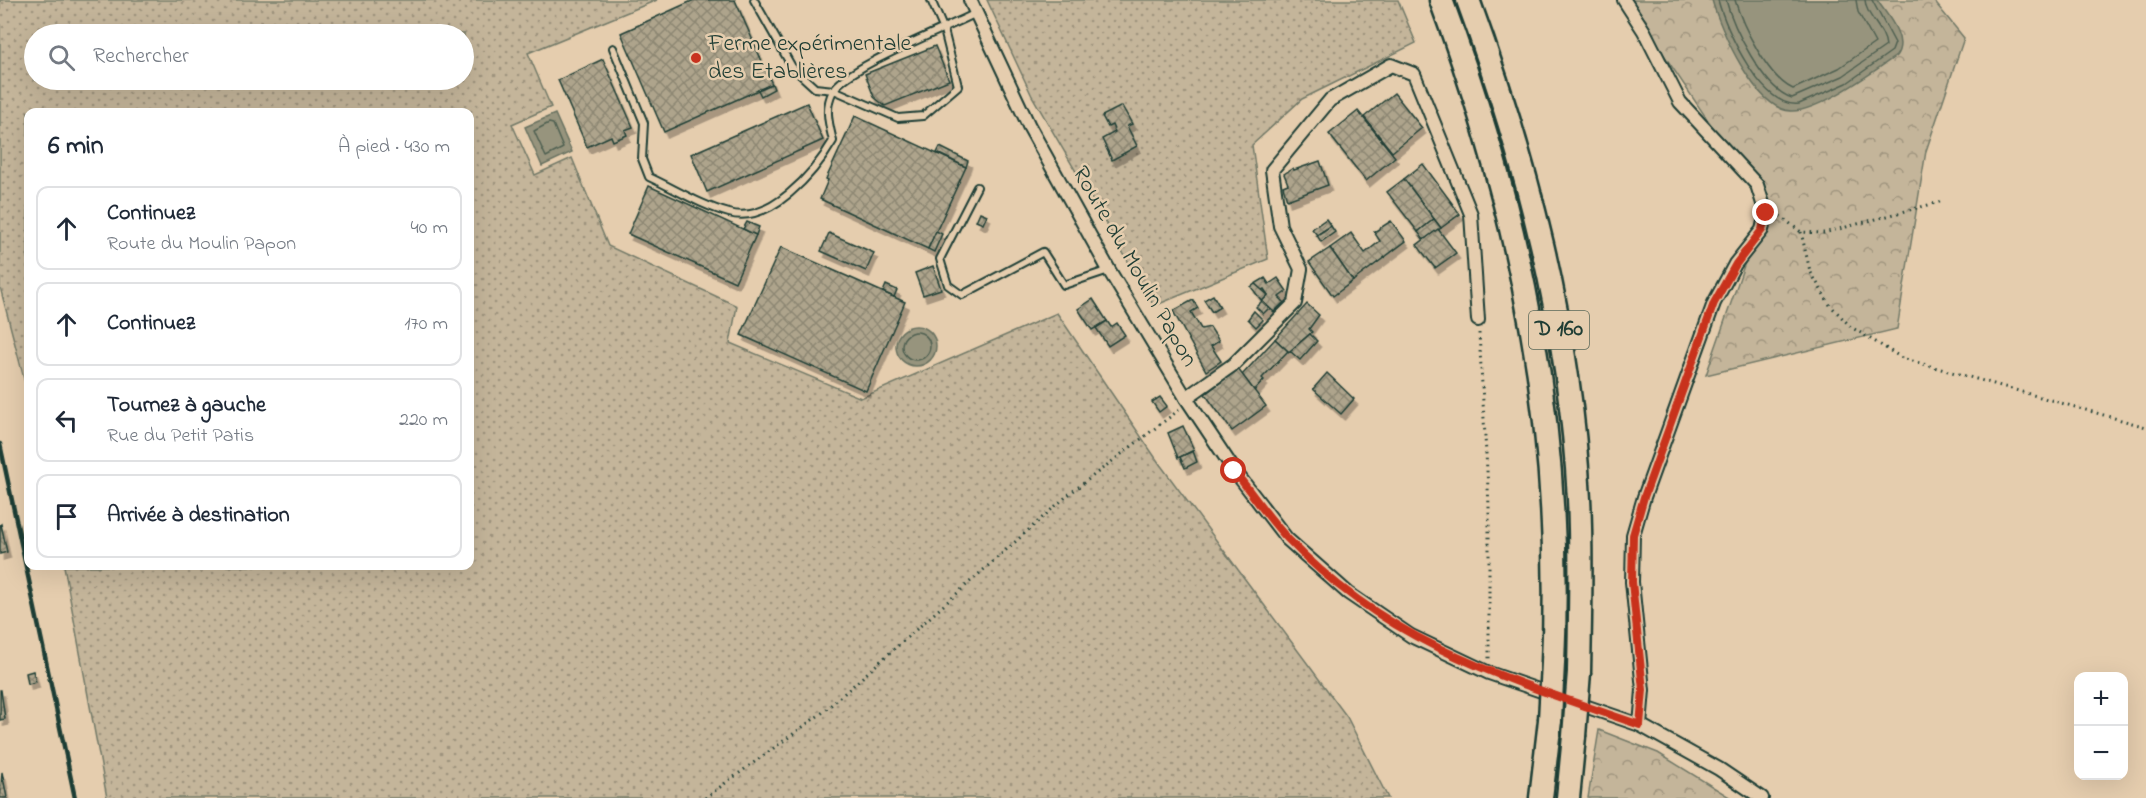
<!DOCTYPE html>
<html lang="fr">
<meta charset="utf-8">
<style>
:root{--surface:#fff;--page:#f2f2f3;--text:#1f2937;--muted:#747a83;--line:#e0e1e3}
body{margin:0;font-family:"Indie Flower",sans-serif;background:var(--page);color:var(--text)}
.controls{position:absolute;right:18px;bottom:18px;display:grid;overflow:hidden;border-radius:12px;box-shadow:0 6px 24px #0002}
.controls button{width:54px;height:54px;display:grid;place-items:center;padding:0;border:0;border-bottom:2px solid var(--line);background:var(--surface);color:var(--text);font:30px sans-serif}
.stop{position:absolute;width:18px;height:18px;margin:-14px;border:4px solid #c8321e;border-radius:50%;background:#fff}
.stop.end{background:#c8321e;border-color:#fff;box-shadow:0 2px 6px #0008}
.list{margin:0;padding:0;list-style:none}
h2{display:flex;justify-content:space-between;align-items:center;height:78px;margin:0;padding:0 24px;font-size:26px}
h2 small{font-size:20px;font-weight:400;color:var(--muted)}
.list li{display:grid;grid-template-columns:39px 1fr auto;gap:18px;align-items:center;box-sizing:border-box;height:84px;margin:0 12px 12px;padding:0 12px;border:2px solid var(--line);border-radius:12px}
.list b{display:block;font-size:22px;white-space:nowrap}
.list p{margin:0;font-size:20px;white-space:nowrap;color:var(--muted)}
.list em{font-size:20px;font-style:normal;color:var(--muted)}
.icon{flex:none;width:33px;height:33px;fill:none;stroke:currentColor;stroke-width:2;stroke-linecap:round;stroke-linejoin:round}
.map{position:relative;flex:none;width:2146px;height:798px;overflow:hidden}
.search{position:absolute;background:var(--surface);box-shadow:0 6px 24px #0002;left:24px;top:24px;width:450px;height:66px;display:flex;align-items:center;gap:15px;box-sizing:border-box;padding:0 21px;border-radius:33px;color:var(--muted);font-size:22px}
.panel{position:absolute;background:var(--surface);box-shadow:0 6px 24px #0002;left:24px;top:108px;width:450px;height:462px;border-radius:12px}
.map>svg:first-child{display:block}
</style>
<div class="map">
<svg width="2146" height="798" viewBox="0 0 2146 798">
<defs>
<pattern id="grass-dots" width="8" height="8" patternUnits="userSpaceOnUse" patternTransform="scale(1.5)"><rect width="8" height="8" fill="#c4b59a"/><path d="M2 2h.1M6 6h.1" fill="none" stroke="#9f947e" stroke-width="1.8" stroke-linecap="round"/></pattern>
<pattern id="forest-crowns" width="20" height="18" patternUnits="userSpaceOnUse" patternTransform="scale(1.5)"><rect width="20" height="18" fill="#c4b59a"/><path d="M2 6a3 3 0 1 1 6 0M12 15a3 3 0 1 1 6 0" fill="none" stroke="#9f947e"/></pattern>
<pattern id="building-cross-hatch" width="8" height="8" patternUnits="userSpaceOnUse" patternTransform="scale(1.5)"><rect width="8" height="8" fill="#aea48c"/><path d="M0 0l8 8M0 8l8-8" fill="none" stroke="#8d8773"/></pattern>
<filter id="shadow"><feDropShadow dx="3.5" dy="6" stdDeviation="0" flood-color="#0004"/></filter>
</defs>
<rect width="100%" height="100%" fill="#e5cdae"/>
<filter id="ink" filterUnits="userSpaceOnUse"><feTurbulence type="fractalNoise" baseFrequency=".0167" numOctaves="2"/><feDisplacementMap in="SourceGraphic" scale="12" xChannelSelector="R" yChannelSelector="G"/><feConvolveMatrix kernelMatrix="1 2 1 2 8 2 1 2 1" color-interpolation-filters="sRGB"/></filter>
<g filter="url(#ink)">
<g fill="url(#grass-dots)" stroke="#727967" stroke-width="1.5" fill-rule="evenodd">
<path d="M0,0H657L528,53L551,107L512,124L535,175L572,158L608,246L737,306L730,343L861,398L1057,313L1159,463L1347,717L1388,798H107L64,566H470V112H28V394L0,287ZM34,34H464V80H34Z"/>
<path d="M987,0H1398L1416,43L1302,99L1252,145L1268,259L1154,306L1032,96Z"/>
</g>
<g fill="url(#forest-crowns)" stroke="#727967" stroke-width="1.5">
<path d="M1627,0H1933L1964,38L1926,151L1897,329L1706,375L1765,205Z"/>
<path d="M1599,730L1658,753L1731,798H1588Z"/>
</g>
<g fill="#97947d" stroke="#677160" stroke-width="1.5">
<path d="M1712,0H1877C1887,15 1909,39 1896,56C1873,72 1818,112 1791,111C1756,110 1720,29 1712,0Z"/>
<path d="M555,114L572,152L542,166L525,127Z"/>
<circle cx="916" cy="346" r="20"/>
</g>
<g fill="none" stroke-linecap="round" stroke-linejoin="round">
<g stroke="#4f6051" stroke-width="1.5">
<path d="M1718,0C1726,30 1762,109 1799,104L1847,83L1892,51L1895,43L1872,0"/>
<path d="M1726,0C1733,27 1763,89 1792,98L1843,76L1886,46C1885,29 1866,17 1865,0"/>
<path d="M1735,0C1742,25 1768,78 1793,89L1839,68L1875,43L1858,12L1856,0"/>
<path d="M549,123L553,124L563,148L546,157L534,131Z"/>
<circle cx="916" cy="346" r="14"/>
</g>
</g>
<g fill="url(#building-cross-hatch)" stroke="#1f3d34" stroke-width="1.5" filter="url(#shadow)">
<path d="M694,0H735L772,84L664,132L621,33Z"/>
<path d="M935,46L949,80L885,106L874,97L865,74Z"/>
<path d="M603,59L633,127L625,130L627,135L613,141L611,136L587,147L558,80Z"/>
<path d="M772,84L774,89L761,96L758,90Z"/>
<path d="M1394,93L1422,128L1392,152L1364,117Z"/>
<path d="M807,103L823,140L707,192L691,154Z"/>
<path d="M1122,106L1132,124L1127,126L1137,146L1112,160L1102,139L1115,132L1112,125L1108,127L1102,116Z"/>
<path d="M1358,111L1395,157L1366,181L1329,134Z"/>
<path d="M855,116L966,167L928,249L820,199L828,180L826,179Z"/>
<path d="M940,147L968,161L966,167L937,153Z"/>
<path d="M1320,161L1328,185L1287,200L1283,186L1288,184L1284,174L1293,168L1294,170Z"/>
<path d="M1423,164L1460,214L1441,228L1404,179Z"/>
<path d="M1404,179L1434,219L1418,232L1387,192Z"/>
<path d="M649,186L756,235L735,282L628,234Z"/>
<path d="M980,212L987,215L983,224L976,221Z"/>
<path d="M1326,219L1331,226L1317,235L1312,229Z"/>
<path d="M1434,219L1441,228L1424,240L1418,232Z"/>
<path d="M1391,221L1406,241L1353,281L1330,248L1351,233L1365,253L1380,241L1374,232Z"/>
<path d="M747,222L759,227L756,235L743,229Z"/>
<path d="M1331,226L1335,232L1321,242L1317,235Z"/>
<path d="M1438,229L1456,253L1435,268L1417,245Z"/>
<path d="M936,231L942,234L934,252L928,249Z"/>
<path d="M829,233L874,253L866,271L821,251Z"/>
<path d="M781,247L905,302L866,391L741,335Z"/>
<path d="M1330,248L1353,281L1333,296L1309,262Z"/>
<path d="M933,266L941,289L923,295L915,273Z"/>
<path d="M1265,278L1269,284L1278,278L1287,291L1279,297L1284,302L1274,312L1262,301L1268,295L1264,289L1260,291L1255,284Z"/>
<path d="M1255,284L1268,295L1262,301L1251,287Z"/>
<path d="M886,285L897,290L894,297L883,292Z"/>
<path d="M1213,295L1220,307L1212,312L1204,300Z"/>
<path d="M1093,299L1107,321L1092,330L1078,309Z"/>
<path d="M1193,300L1198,308L1191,312L1201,329L1210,327L1219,341L1211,346L1221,361L1206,371L1173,311Z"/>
<path d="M1262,301L1269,308L1263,314L1256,307Z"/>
<path d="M1307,304L1319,315L1309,329L1312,332L1289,352L1275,339Z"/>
<path d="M1254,311L1263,320L1256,327L1248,319Z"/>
<path d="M1107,321L1111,327L1117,323L1125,335L1108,346L1096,328Z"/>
<path d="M1310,334L1317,341L1300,360L1290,351Z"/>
<path d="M1275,339L1288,351L1262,378L1264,380L1254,391L1242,375Z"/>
<path d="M1238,369L1266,406L1232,431L1205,394Z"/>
<path d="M1327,373L1354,399L1341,414L1313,389Z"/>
<path d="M1160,397L1167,406L1159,412L1152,402Z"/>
<path d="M1183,426L1194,450L1178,458L1168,433Z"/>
<path d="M1193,451L1197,462L1185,468L1180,457Z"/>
<path d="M1,524L7,552L0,554V525Z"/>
<path d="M33,671L36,682L28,684L26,673Z"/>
<path d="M1,690L5,719L0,720V690Z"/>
<path d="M2,772L7,798H0Z"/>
</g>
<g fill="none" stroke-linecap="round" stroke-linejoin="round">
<defs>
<g id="lane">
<path d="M754,0L792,67L815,88L834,90L898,118L923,116L958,86L944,30L931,0"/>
<path d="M613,48L644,123L642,159L649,177C675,189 702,206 729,213C770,225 815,172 833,141C829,124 824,108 833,91C847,66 946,29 976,13"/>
<path d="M977,187L940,259L948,285L962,295L1043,252L1064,285L1109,270"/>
</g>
<g id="street">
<path d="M970,0L1029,126L1109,270L1186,398L1234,470L1287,539L1348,593L1411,636L1489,673L1640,725L1719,769L1762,798"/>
<path d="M1624,0L1644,31L1680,102L1757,185L1766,213L1762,230L1735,264L1714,303L1644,497L1633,535L1632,582L1643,690L1640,725"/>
<path d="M1186,398L1234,364L1295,303L1301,269L1280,226L1272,170L1330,100L1391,65L1414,74L1471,214L1478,320"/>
</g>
<g id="highway">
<path d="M1441,0C1521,215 1564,433 1553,663"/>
<path d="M1468,0C1527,161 1570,327 1579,499C1582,557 1580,614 1579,672"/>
<path d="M1541,798L1550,720"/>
<path d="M1568,798L1574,736"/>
</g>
</defs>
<use href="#lane" stroke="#1f3d34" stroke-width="10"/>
<use href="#street" stroke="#1f3d34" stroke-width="16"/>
<use href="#highway" stroke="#1f3d34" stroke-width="27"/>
<g stroke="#1f3d34" stroke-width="3" stroke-dasharray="1.5 4.5" stroke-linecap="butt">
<path d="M1780,216L1801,232L1824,233L1943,201"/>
<path d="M1801,232L1810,271L1830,305L1851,327L1902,358L2146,427"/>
<path d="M1479,333L1489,505V659"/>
<path d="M705,798L822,713L1068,495L1179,410"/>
</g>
<use href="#lane" stroke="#e5cdae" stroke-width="6"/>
<use href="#street" stroke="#e5cdae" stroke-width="12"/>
<use href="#highway" stroke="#e5cdae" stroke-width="22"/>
<path stroke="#1f3d34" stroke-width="4.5" d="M0,444L75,798"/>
<defs>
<g id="highway-bridge">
<path d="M1550,720L1553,663"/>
<path d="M1574,736L1579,672"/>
</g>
</defs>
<use href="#highway-bridge" stroke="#1f3d34" stroke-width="27" stroke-linecap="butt"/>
<use href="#highway-bridge" stroke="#e5cdae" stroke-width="22"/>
</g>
</g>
<g fill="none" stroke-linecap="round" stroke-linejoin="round" filter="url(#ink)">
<path stroke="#c8321e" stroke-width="8" d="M1234,471C1252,493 1268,518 1288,539C1389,645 1507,679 1640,725L1643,690L1632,582L1633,535L1644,497L1714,303L1736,264L1762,230L1766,213"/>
</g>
<circle fill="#c8321e" stroke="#e5cdae" stroke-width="2" cx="696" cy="58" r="6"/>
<g text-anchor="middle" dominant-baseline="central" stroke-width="5" stroke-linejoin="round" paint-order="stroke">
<rect fill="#e5cdae" stroke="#5a6859" stroke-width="1.5" x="1529" y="311" width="60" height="38" rx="4.5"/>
<g font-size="22" font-weight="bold" fill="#1f3d34">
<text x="1559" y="330">D 160</text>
</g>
<g font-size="24" fill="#1f3d34" stroke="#e5cdae" text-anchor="start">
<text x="708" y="44">Ferme expérimentale<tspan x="708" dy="28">des Etablières</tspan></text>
</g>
<g font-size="24" fill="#1f3d34" stroke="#e5cdae">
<text transform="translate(1134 267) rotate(60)">Route du Moulin Papon</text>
</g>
</g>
</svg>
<div class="controls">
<button>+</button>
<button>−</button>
</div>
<div class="stop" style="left:1234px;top:471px"></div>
<div class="stop end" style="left:1766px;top:213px"></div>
<div class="search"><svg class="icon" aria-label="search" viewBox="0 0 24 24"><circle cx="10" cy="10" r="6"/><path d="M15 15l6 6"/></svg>Rechercher</div>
<section class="panel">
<h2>6 min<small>À pied · 430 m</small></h2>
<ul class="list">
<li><svg class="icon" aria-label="ahead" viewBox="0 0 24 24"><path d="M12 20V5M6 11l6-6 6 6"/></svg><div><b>Continuez</b><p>Route du Moulin Papon</p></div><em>40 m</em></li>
<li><svg class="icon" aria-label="ahead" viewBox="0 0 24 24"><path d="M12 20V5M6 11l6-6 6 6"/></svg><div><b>Continuez</b></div><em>170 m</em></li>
<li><svg class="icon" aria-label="left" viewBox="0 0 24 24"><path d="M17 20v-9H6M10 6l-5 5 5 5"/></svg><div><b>Tournez à gauche</b><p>Rue du Petit Patis</p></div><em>220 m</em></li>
<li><svg class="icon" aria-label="arrive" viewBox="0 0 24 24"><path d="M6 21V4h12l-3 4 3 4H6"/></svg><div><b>Arrivée à destination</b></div></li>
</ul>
</section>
</div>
